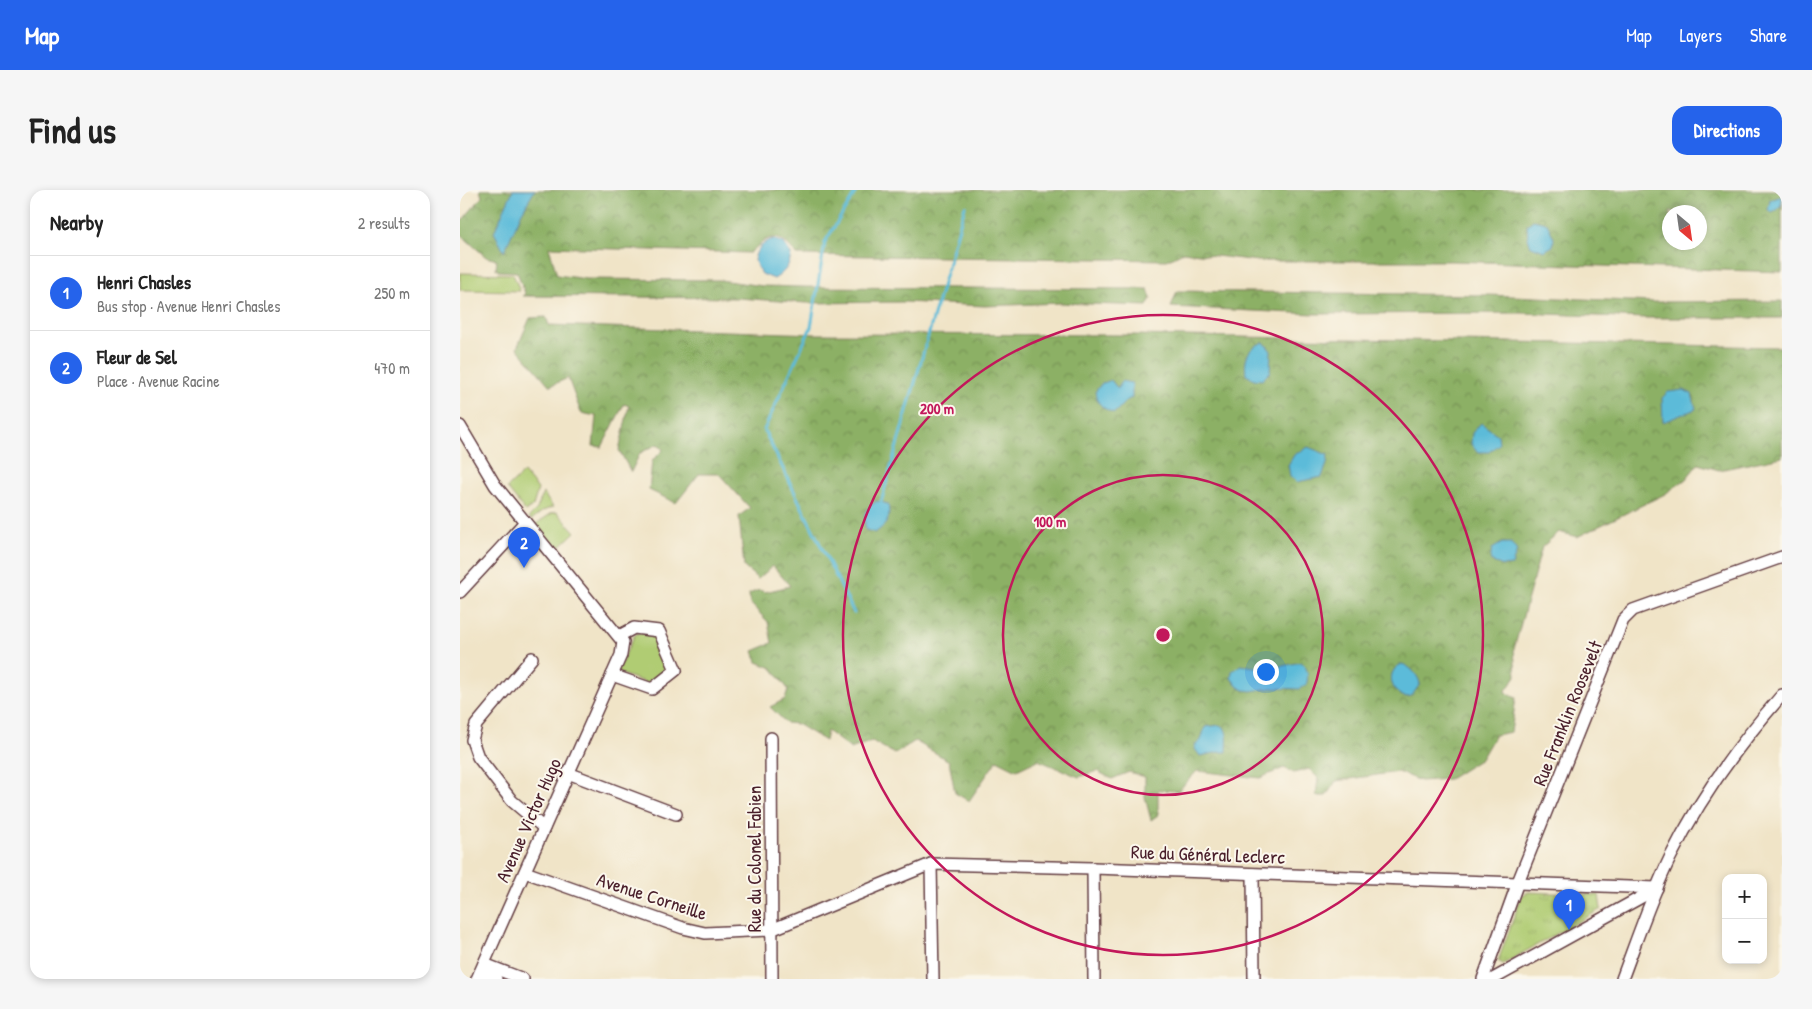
<!DOCTYPE html>
<meta charset="utf-8">
<style>
:root{--surface:#fff;--page:#f6f6f6;--text:#222;--muted:#767676;--line:#e0e0e0;--accent:#2563eb}
body{margin:0;font-family:"Patrick Hand",sans-serif;background:var(--page);color:var(--text)}
.controls{position:absolute;right:15px;bottom:15px;display:grid;overflow:hidden;border-radius:10px;box-shadow:0 2px 8px #0003}
.controls button{width:45px;height:45px;display:grid;place-items:center;padding:0;border:0;border-bottom:1px solid var(--line);background:var(--surface);color:var(--text);font:25px sans-serif}
.compass{position:absolute;left:1202px;top:15px;width:45px;height:45px;border-radius:50%;background:var(--surface);box-shadow:0 2px 8px #0003;rotate:151deg}
.you{position:absolute;left:805px;top:481px;width:18px;height:18px;margin:-12px;border:4px solid #fff;border-radius:50%;background:#1a73e8;box-shadow:0 0 0 8px #1a73e833}
.badge{display:grid;place-items:center;width:32px;height:32px;border-radius:50%;background:var(--accent);color:#fff;font-size:16px;font-weight:700}
.pin{position:absolute;translate:-50% -41px;filter:drop-shadow(0 1px 2px #0008)}
.pin::after{content:'';position:absolute;top:26px;width:18px;height:15px;background:inherit;clip-path:polygon(0 0,100% 0,50% 100%)}
.list{margin:0;padding:0;list-style:none}
h2{display:flex;justify-content:space-between;align-items:center;height:65px;margin:0;padding:0 20px;font-size:21px}
h2 small{font-size:16px;font-weight:400;color:var(--muted)}
.list li{display:grid;grid-template-columns:32px 1fr auto;gap:15px;align-items:center;box-sizing:border-box;height:75px;padding:0 20px;border-top:1px solid var(--line)}
.list b{display:block;font-size:19px;white-space:nowrap}
.list p{margin:0;font-size:16px;white-space:nowrap;color:var(--muted)}
.list em{font-size:16px;font-style:normal;color:var(--muted)}
.map{position:relative;flex:none;width:1322px;height:789px;overflow:hidden;border-radius:15px}
header{display:flex;align-items:center;gap:30px;box-sizing:border-box;height:70px;padding:0 25px;background:var(--accent);color:#fff}
header strong{font-size:24px}
nav{display:flex;gap:28px;margin-inline-start:auto;font-size:18px}
.intro{display:flex;align-items:center;justify-content:space-between;box-sizing:border-box;height:120px;padding:0 30px}
h1{margin:0;font-size:35px}
.button{padding:12px 22px;border-radius:15px;background:var(--accent);color:#fff;font-size:18px;font-weight:700}
main{display:flex;gap:30px;padding:0 30px}
aside{flex:1;background:var(--surface);border-radius:15px;box-shadow:0 2px 8px #0003}
.map>svg:first-child{display:block}
</style>
<header>
<strong>Map</strong>
<nav><a>Map</a><a>Layers</a><a>Share</a></nav>
</header>
<div class="intro"><h1>Find us</h1><a class="button">Directions</a></div>
<main>
<aside>
<h2>Nearby<small>2 results</small></h2>
<ul class="list">
<li><span class="badge">1</span><div><b>Henri Chasles</b><p>Bus stop · Avenue Henri Chasles</p></div><em>250 m</em></li>
<li><span class="badge">2</span><div><b>Fleur de Sel</b><p>Place · Avenue Racine</p></div><em>470 m</em></li>
</ul>
</aside>
<div class="map">
<svg width="1322" height="789" viewBox="0 0 1322 789">
<defs>
<pattern id="forest-crowns" width="20" height="18" patternUnits="userSpaceOnUse" patternTransform="scale(1.25)"><rect width="20" height="18" fill="#8cb065"/><path d="M2 6a3 3 0 1 1 6 0M12 15a3 3 0 1 1 6 0" fill="none" stroke="#748f53"/></pattern>
<pattern id="park-tufts" width="24" height="20" patternUnits="userSpaceOnUse" patternTransform="scale(1.25)"><rect width="24" height="20" fill="#b0cc73"/><path d="M3 7l-1-3M5 7V3M7 7l1-3M15 17l-1-3M17 17v-4M19 17l1-3" fill="none" stroke="#99af64"/></pattern>
</defs>
<rect width="100%" height="100%" fill="#fbf7ec"/>
<filter id="ink" filterUnits="userSpaceOnUse"><feTurbulence type="fractalNoise" baseFrequency=".02" numOctaves="2"/><feDisplacementMap in="SourceGraphic" scale="10" xChannelSelector="R" yChannelSelector="G"/><feConvolveMatrix kernelMatrix="1 2 1 2 8 2 1 2 1" color-interpolation-filters="sRGB"/></filter>
<filter id="wash" filterUnits="userSpaceOnUse"><feTurbulence type="fractalNoise" baseFrequency=".0096" numOctaves="4" result="noise"/><feDisplacementMap in="SourceGraphic" scale="20" xChannelSelector="R" yChannelSelector="G"/><feGaussianBlur stdDeviation="1.12" result="paint"/><feColorMatrix in="noise" values="0 0 0 0 0 0 0 0 0 0 0 0 0 0 0 0 0 1.4 0 .05"/><feComposite in="paint" operator="in"/></filter>
<g filter="url(#wash)">
<rect width="100%" height="100%" fill="#f0e4c7"/>
<g fill="#b0cc73" stroke="#7d764f">
<path d="M0,83L53,84L60,101L0,100Z"/>
<path d="M64,282L78,299L73,316L66,322L47,298Z"/>
<path d="M83,303L93,317L83,321L71,330L69,327L77,319Z"/>
<path d="M97,322L115,342L97,359L76,334L92,323Z"/>
<path d="M178,443L194,445L209,480L190,494L161,484L158,480L174,446Z"/>
</g>
<g fill="url(#forest-crowns)" stroke="#6b6848" fill-rule="evenodd">
<path d="M20,0H1322V82L991,71H798L723,62L707,70L337,65C318,41 310,44 290,63L89,57L97,85L127,89L260,90L303,96L345,97L688,99L691,108L687,116L600,113L525,116L444,112L346,113L278,108L63,106L65,103L57,82L38,81L36,78L37,70L26,67L0,44V33L22,7ZM1210,22H1240V52H1210Z"/>
<path d="M717,101L1029,105L1194,112L1322,111V128H1185L1062,123L854,124L711,117Z"/>
<path d="M86,127L89,135L357,144L675,145L1322,157V267L1259,280L1238,274L1226,289L1205,304L1117,347L1099,342L1082,357L1054,459L1056,486L1045,502L1056,508L1051,542L1035,545L1021,569L989,589L960,591L938,582L876,591L866,606H856L858,588L849,579L834,583L824,578L800,588L737,581L718,601L698,600V625L691,630L685,607V587L669,582L652,589L637,581L619,587L578,570L557,580L537,570L509,611L495,603L489,571L455,551L435,564L412,551L391,559L367,541L365,551L337,534L326,533L310,517L325,509L328,499L312,478L297,472L293,461L312,453L308,432L290,413L289,404L299,400L305,402L330,396L313,376L298,389L284,377L279,326L290,318L259,284H239L216,313L189,300L192,271L203,260L198,254L180,263L171,282L159,260L169,216L164,214L142,257L133,256L136,226L121,223L108,188L90,196L57,158L70,128Z"/>
</g>
<path fill="url(#park-tufts)" stroke="#7d764f" d="M1068,702L1139,705L1141,719L1043,774L1038,771L1062,705Z"/>
<g fill="#5bbbd9" stroke="#526d82">
<path d="M53,0H75L62,22L44,62L34,42Z"/>
<path d="M1322,6C1322,16 1320,19 1312,23L1308,20L1310,10Z"/>
<path d="M1073,30L1087,33L1094,48L1093,56L1084,61L1071,56L1068,49L1067,35Z"/>
<path d="M313,49L324,53L331,64C330,76 324,83 314,89L302,84C299,79 295,74 295,69C294,60 306,51 313,49Z"/>
<path d="M804,152L811,161L810,182L802,190L794,189L786,185C784,168 787,158 804,152Z"/>
<path d="M651,190L658,199L661,191L672,193V208C663,211 661,218 654,223C642,219 637,213 635,202L641,194Z"/>
<path d="M1224,200L1232,204L1236,219L1203,232L1202,208L1208,202Z"/>
<path d="M1021,233L1038,245L1039,254L1029,262H1017L1011,254L1012,243Z"/>
<path d="M848,257L868,265L867,274L862,287L837,292L830,286L828,275L834,265Z"/>
<path d="M417,311L428,314C431,330 427,334 415,343L406,340C403,324 403,320 417,311Z"/>
<path d="M1042,353H1051L1057,361L1052,375L1043,376L1030,371L1032,359Z"/>
<path d="M841,472C848,476 849,488 846,495L839,499L811,498L791,501L784,500L778,497L771,488L772,481L781,475L809,479Z"/>
<path d="M942,474C950,476 959,486 960,494C957,498 954,504 950,506C937,512 920,483 942,474Z"/>
<path d="M760,535L764,537C769,546 767,553 767,562H760L740,566L735,559V555L741,550L745,537Z"/>
</g>
<g fill="none" stroke-linecap="round" stroke-linejoin="round">
<g stroke="#5bbbd9" stroke-width="3">
<path d="M421,312L505,16"/>
<path d="M394,423L304,240L351,137L365,52L397,0"/>
</g>
</g>
</g>
<g filter="url(#ink)">
<g fill="none" stroke-linecap="round" stroke-linejoin="round">
<defs>
<g id="street">
<path d="M0,236L35,295L163,452L161,465L17,789"/>
<path d="M0,402L65,332"/>
<path d="M72,468L16,535L12,550L18,567L52,611L84,638"/>
<path d="M152,485L192,499L216,480L199,441L174,438L159,446"/>
<path d="M311,548L312,789"/>
<path d="M108,583L216,624"/>
<path d="M471,674L473,789"/>
<path d="M633,678L634,789"/>
<path d="M65,682L223,738L245,743L311,740L471,674L633,678L1197,698"/>
<path d="M793,684L794,789"/>
<path d="M24,774L63,789"/>
<path d="M20,783L36,789"/>
<path d="M1023,789L1058,692L1163,430L1173,420L1322,367"/>
<path d="M1033,789L1196,699"/>
<path d="M1162,789C1177,749 1191,707 1210,668C1239,609 1278,555 1322,505"/>
</g>
</defs>
<use href="#street" stroke="#633d42" stroke-width="14"/>
<use href="#street" stroke="#fff" stroke-width="11"/>
</g>
</g>
<g fill="none" stroke="#c2185b" stroke-width="2.5">
<circle cx="703" cy="445" r="160"/>
<circle cx="703" cy="445" r="320"/>
</g>
<g text-anchor="middle" dominant-baseline="central" stroke-width="4" stroke-linejoin="round" paint-order="stroke">
<g font-size="19" fill="#4a1f2b" stroke="#fbf7ec">
<text transform="translate(1107 523) rotate(-68)">Rue Franklin Roosevelt</text>
<text transform="translate(68 630) rotate(-66)">Avenue Victor Hugo</text>
<text transform="translate(748 664) rotate(2)">Rue du Général Leclerc</text>
<text transform="translate(294 669) rotate(-90)">Rue du Colonel Fabien</text>
<text transform="translate(192 706) rotate(18)">Avenue Corneille</text>
</g>
</g>
<circle cx="703" cy="445" r="8" fill="#c2185b" stroke="#fbf7ec" stroke-width="2.5"/>
<g font-size="15" text-anchor="middle" font-weight="bold" fill="#c2185b" stroke="#fbf7ec" stroke-width="4" stroke-linejoin="round" paint-order="stroke">
<text x="477" y="224">200 m</text>
<text x="590" y="337">100 m</text>
</g>
</svg>
<div class="controls">
<button>+</button>
<button>−</button>
</div>
<svg class="compass" viewBox="-18 -18 36 36"><path d="M0-13l5 13h-10z" fill="#e53935"/><path d="M0 13l5-13h-10z" fill="#767676"/></svg>
<div class="you"></div>
<div class="pin badge" style="left:1109px;top:740px">1</div>
<div class="pin badge" style="left:64px;top:378px">2</div>
</div>
</main>
